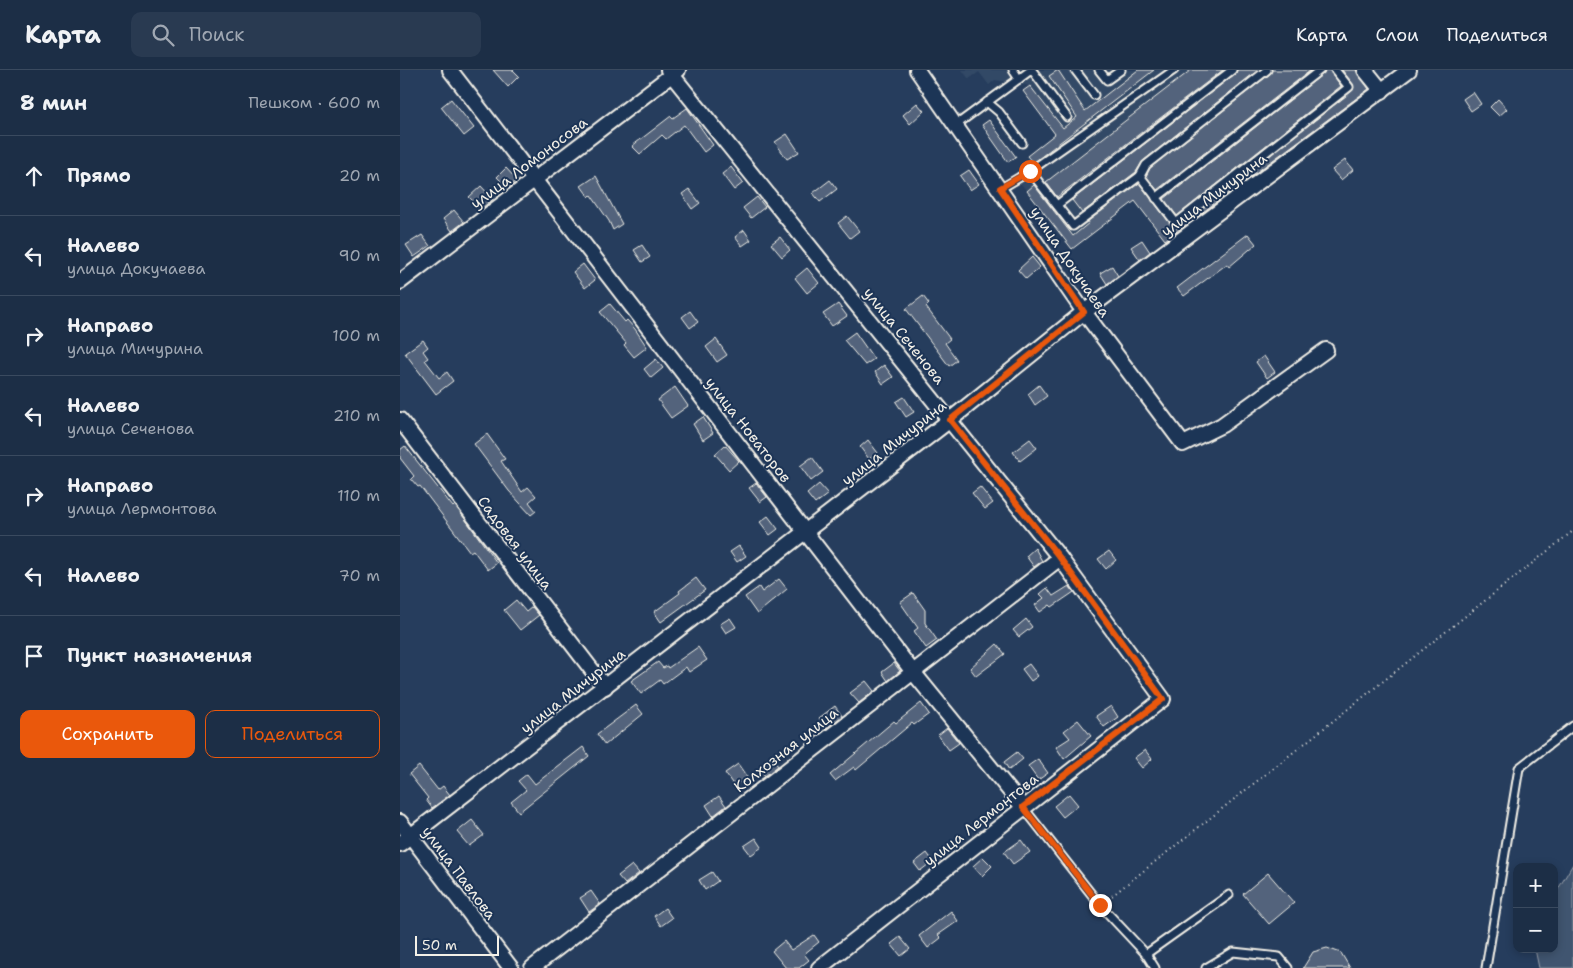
<!DOCTYPE html>
<html lang="ru">
<meta charset="utf-8">
<style>
:root{--surface:#1c2e46;--page:#293a51;--text:#f1f3f6;--muted:#a0a8b3;--line:#3a4a5f;--accent:#ea580c}
body{margin:0;font-family:"Shantell Sans",sans-serif;background:var(--page);color:var(--text)}
.controls{position:absolute;right:15px;bottom:15px;display:grid;overflow:hidden;border-radius:10px;box-shadow:0 2px 8px #0003}
.controls button{width:45px;height:45px;display:grid;place-items:center;padding:0;border:0;border-bottom:1px solid var(--line);background:var(--surface);color:var(--text);font:25px sans-serif}
.scale{position:absolute;left:15px;bottom:12px;width:84px;box-sizing:border-box;padding-left:5px;border:2px solid #f4f1e8;border-top:0;font-size:14px;line-height:18px;white-space:nowrap;color:#f4f1e8;-webkit-text-stroke:4px #1d3557;paint-order:stroke}
.stop{position:absolute;width:15px;height:15px;margin:-11px;border:4px solid #ea580c;border-radius:50%;background:#fff}
.stop.end{background:#ea580c;border-color:#fff;box-shadow:0 1px 5px #0008}
.list{margin:0;padding:0;list-style:none}
h2{display:flex;justify-content:space-between;align-items:center;height:65px;margin:0;padding:0 20px;font-size:21px}
h2 small{font-size:16px;font-weight:400;color:var(--muted)}
.list li{display:grid;grid-template-columns:32px 1fr auto;gap:15px;align-items:center;box-sizing:border-box;height:80px;padding:0 20px;border-top:1px solid var(--line)}
.list b{display:block;font-size:19px;white-space:nowrap}
.list p{margin:0;font-size:16px;white-space:nowrap;color:var(--muted)}
.list em{font-size:16px;font-style:normal;color:var(--muted)}
.actions{display:flex;gap:10px;padding:15px 20px}
.actions a{flex:1;padding:11px 0;border:1px solid var(--accent);border-radius:10px;text-align:center;font-size:18px;color:var(--accent)}
.actions .main{background:var(--accent);color:#fff}
.icon{flex:none;width:28px;height:28px;fill:none;stroke:currentColor;stroke-width:2;stroke-linecap:round;stroke-linejoin:round}
.map{position:relative;flex:none;width:1173px;height:898px;overflow:hidden}
header{display:flex;align-items:center;gap:30px;box-sizing:border-box;height:70px;padding:0 25px;background:var(--surface);border-bottom:1px solid var(--line)}
header strong{font-size:24px}
nav{display:flex;gap:28px;margin-inline-start:auto;font-size:18px}
.search{width:350px;height:45px;background:var(--page);display:flex;align-items:center;gap:12px;box-sizing:border-box;padding:0 18px;border-radius:10px;color:var(--muted);font-size:19px}
main{display:flex}
aside{flex:1;background:var(--surface)}
.map>svg:first-child{display:block}
</style>
<header>
<strong>Карта</strong>
<div class="search"><svg class="icon" aria-label="search" viewBox="0 0 24 24"><circle cx="10" cy="10" r="6"/><path d="M15 15l6 6"/></svg>Поиск</div>
<nav><a>Карта</a><a>Слои</a><a>Поделиться</a></nav>
</header>
<main>
<aside>
<h2>8 мин<small>Пешком · 600 m</small></h2>
<ul class="list">
<li><svg class="icon" aria-label="ahead" viewBox="0 0 24 24"><path d="M12 20V5M6 11l6-6 6 6"/></svg><div><b>Прямо</b></div><em>20 m</em></li>
<li><svg class="icon" aria-label="left" viewBox="0 0 24 24"><path d="M17 20v-9H6M10 6l-5 5 5 5"/></svg><div><b>Налево</b><p>улица Докучаева</p></div><em>90 m</em></li>
<li><svg class="icon" aria-label="right" viewBox="0 0 24 24"><path d="M7 20v-9h11M14 6l5 5-5 5"/></svg><div><b>Направо</b><p>улица Мичурина</p></div><em>100 m</em></li>
<li><svg class="icon" aria-label="left" viewBox="0 0 24 24"><path d="M17 20v-9H6M10 6l-5 5 5 5"/></svg><div><b>Налево</b><p>улица Сеченова</p></div><em>210 m</em></li>
<li><svg class="icon" aria-label="right" viewBox="0 0 24 24"><path d="M7 20v-9h11M14 6l5 5-5 5"/></svg><div><b>Направо</b><p>улица Лермонтова</p></div><em>110 m</em></li>
<li><svg class="icon" aria-label="left" viewBox="0 0 24 24"><path d="M17 20v-9H6M10 6l-5 5 5 5"/></svg><div><b>Налево</b></div><em>70 m</em></li>
<li><svg class="icon" aria-label="arrive" viewBox="0 0 24 24"><path d="M6 21V4h12l-3 4 3 4H6"/></svg><div><b>Пункт назначения</b></div></li>
</ul>
<div class="actions"><a class="main">Сохранить</a><a>Поделиться</a></div>
</aside>
<div class="map">
<svg width="1173" height="898" viewBox="0 0 1173 898">
<rect width="100%" height="100%" fill="#263d5d"/>
<filter id="ink" filterUnits="userSpaceOnUse"><feTurbulence type="fractalNoise" baseFrequency=".02" numOctaves="2"/><feDisplacementMap in="SourceGraphic" scale="10" xChannelSelector="R" yChannelSelector="G"/><feConvolveMatrix kernelMatrix="1 2 1 2 8 2 1 2 1" color-interpolation-filters="sRGB"/></filter>
<g filter="url(#ink)">
<path fill="#334966" d="M562,0H957L973,21L770,176L735,131L672,179L615,106L668,65L630,16L595,10L589,15L579,2L569,9Z"/>
<path fill="#40546f" stroke="#9aa2ac" d="M1173,794V898H1139L1135,879H1154V826Z"/>
<g fill="#52647b" stroke="#f4f1e8">
<path d="M93,0H113L119,6L108,17Z"/>
<path d="M658,0L685,41L738,0H754L633,93L627,86L655,64L623,21L630,16L663,58L677,47L649,6Z"/>
<path d="M791,0H823L657,127L646,112Z"/>
<path d="M837,0H858L743,91L736,102L682,143L672,130L835,4Z"/>
<path d="M872,0H911L757,120L746,106L750,98L870,4Z"/>
<path d="M925,0H930L941,16L777,146L764,129L923,4Z"/>
<path d="M942,0H956L969,19L765,170L735,131L672,179L627,121L634,115L673,166L689,153L688,151L739,113L772,156L777,158L952,21L953,14Z"/>
<path d="M1073,22L1081,34L1071,41L1063,29Z"/>
<path d="M51,29L74,58L64,66L41,37Z"/>
<path d="M1098,29L1107,39L1099,46L1090,37Z"/>
<path d="M517,33L524,41L510,54L503,45Z"/>
<path d="M287,38L313,75L304,82L284,55L266,69L262,65L240,84L232,76L271,46L273,48Z"/>
<path d="M589,50L616,87L608,92L582,55Z"/>
<path d="M387,64L399,82L387,89L375,72Z"/>
<path d="M945,90L953,100L941,110L932,100Z"/>
<path d="M331,97L343,113L334,120L322,104Z"/>
<path d="M106,98L117,110L108,118L97,107Z"/>
<path d="M569,100L579,114L570,120L560,106Z"/>
<path d="M196,106L222,154L213,160L209,151L191,125L189,127L181,116Z"/>
<path d="M430,110L437,119L420,132L413,123Z"/>
<path d="M81,116L93,129L81,139L69,127Z"/>
<path d="M289,119L300,133L292,139L282,124Z"/>
<path d="M357,127L365,137L351,148L343,138Z"/>
<path d="M54,140L64,152L52,161L43,149Z"/>
<path d="M447,146L459,161L450,168L438,153Z"/>
<path d="M344,160L351,170L342,176L335,167Z"/>
<path d="M848,164L856,174L829,197L827,194L784,226L777,218Z"/>
<path d="M22,165L30,176L14,187L6,175Z"/>
<path d="M380,167L390,180L382,187L371,174Z"/>
<path d="M742,170L750,182L740,190L731,177Z"/>
<path d="M242,175L250,187L242,192L234,180Z"/>
<path d="M632,187L640,197L626,209L618,200Z"/>
<path d="M183,194L195,210L185,218L173,202Z"/>
<path d="M712,196L718,206L707,214L700,203Z"/>
<path d="M407,198L419,213L407,223L395,208Z"/>
<path d="M523,226L529,234L526,237L550,269L545,273L557,290L549,296L506,239Z"/>
<path d="M210,234L225,252L227,250L235,259L247,277L234,287L224,275L226,273L200,242Z"/>
<path d="M438,234L447,246L432,256L423,244Z"/>
<path d="M290,241L298,252L290,258L282,247Z"/>
<path d="M455,262L474,289L465,295L444,270Z"/>
<path d="M316,269L327,285L317,292L306,277Z"/>
<path d="M23,270L28,277L23,281L28,288L25,290L39,308L47,302L53,311L36,324L5,283Z"/>
<path d="M864,286L875,302L867,308L856,292Z"/>
<path d="M256,289L263,298L251,308L244,299Z"/>
<path d="M484,295L493,307L483,314L475,302Z"/>
<path d="M639,315L647,326L635,335L628,324Z"/>
<path d="M275,317L288,336L271,348L258,330Z"/>
<path d="M504,327L514,342L506,347L496,332Z"/>
<path d="M303,347L313,363L303,370L293,354Z"/>
<path d="M87,364L105,389L101,391L122,422L128,417L136,426L129,432L136,441L131,445L109,421L74,374Z"/>
<path d="M630,369L637,378L620,391L613,382Z"/>
<path d="M468,370L478,383L469,389L460,377Z"/>
<path d="M325,375L339,391L329,400L315,384Z"/>
<path d="M5,376L53,437L55,435L97,493L88,500L73,480L70,482L20,416L18,417L11,409L14,406L0,388V380Z"/>
<path d="M412,387L423,402L411,411L400,396Z"/>
<path d="M356,413L367,427L360,432L349,418Z"/>
<path d="M419,414L428,424L415,434L407,424Z"/>
<path d="M580,417L593,433L585,439L572,423Z"/>
<path d="M368,446L378,459L370,465L360,452Z"/>
<path d="M339,476L346,486L337,492L330,482Z"/>
<path d="M635,478L642,491L634,497L626,486Z"/>
<path d="M709,481L716,490L706,499L698,489Z"/>
<path d="M296,508L305,520L261,552L254,542L280,523L279,521Z"/>
<path d="M379,509L387,519L357,544L345,527L359,517L362,522Z"/>
<path d="M669,516L674,522L652,537L650,535L640,542L635,535L644,528L640,524L647,518L653,526Z"/>
<path d="M513,523L525,540V553L537,570L526,578L514,561L518,558L500,532Z"/>
<path d="M116,530L126,542L132,537L139,545L120,560L104,540Z"/>
<path d="M330,548L336,557L326,563L320,554Z"/>
<path d="M626,549L632,557L619,567L613,560Z"/>
<path d="M597,574L605,584L576,606L570,598Z"/>
<path d="M298,577L307,590L289,602L286,597L263,614L260,610L241,624L231,611L258,592L263,598L267,596L268,598Z"/>
<path d="M494,593L500,601L488,611L482,602Z"/>
<path d="M629,594L638,606L631,611L622,599Z"/>
<path d="M466,611L474,621L459,633L450,623Z"/>
<path d="M521,633L529,644L514,655L512,653L456,700L454,697L435,711L430,705L494,651L496,653Z"/>
<path d="M236,635L243,644L205,675L197,664Z"/>
<path d="M435,636L442,646L427,658L419,648Z"/>
<path d="M711,636L718,647L704,657L696,646Z"/>
<path d="M149,638L154,644L139,656L134,649Z"/>
<path d="M678,650L691,666L664,689L656,677L670,668L664,661Z"/>
<path d="M547,658L559,673L549,680L538,665Z"/>
<path d="M183,677L189,686L119,742L111,732L126,720L118,711L127,704L135,714Z"/>
<path d="M745,680L752,689L742,698L734,688Z"/>
<path d="M617,682L623,689L609,700L604,692Z"/>
<path d="M372,688L378,696L365,706L359,697Z"/>
<path d="M638,689L648,703L638,710L628,696Z"/>
<path d="M338,694L347,707L334,716L325,703Z"/>
<path d="M19,696L38,720L43,716L50,725L32,738L26,730L28,728L9,704Z"/>
<path d="M669,724L678,735L663,747L654,736Z"/>
<path d="M319,726L326,736L313,746L306,735Z"/>
<path d="M72,750L84,765L69,776L57,762Z"/>
<path d="M356,768L362,777L351,785L344,776Z"/>
<path d="M621,770L630,782L613,794L604,782Z"/>
<path d="M527,783L533,791L520,801L514,793Z"/>
<path d="M583,787L592,796L582,806L573,796Z"/>
<path d="M232,795L239,803L225,814L218,806Z"/>
<path d="M312,802L318,811L305,820L299,810Z"/>
<path d="M868,803L894,833L869,854L843,824Z"/>
<path d="M191,821L200,834L189,842L180,828Z"/>
<path d="M265,838L272,848L261,856L254,846Z"/>
<path d="M551,841L558,851L538,865L541,868L528,878L519,866Z"/>
<path d="M414,865L419,872L404,884L409,890L399,898H386L372,881L384,871L391,880Z"/>
<path d="M500,867L510,879L501,886L491,874Z"/>
<path d="M927,878L941,883L950,898H903L913,882Z"/>
</g>
<g fill="none" stroke-linecap="round" stroke-linejoin="round">
<defs>
<g id="service">
<path d="M613,0L619,9"/>
<path d="M632,0L667,47"/>
<path d="M675,0L694,25"/>
<path d="M699,0L707,10L721,0"/>
<path d="M587,32L599,42L622,73"/>
<path d="M556,55L631,0"/>
<path d="M630,101L673,156L740,106L776,153L949,17L935,0"/>
<path d="M740,106L746,95L867,0"/>
<path d="M600,119L630,101L774,0"/>
<path d="M756,128L920,0"/>
<path d="M657,135L832,0"/>
<path d="M623,737L700,835L746,884L755,898"/>
<path d="M746,884L829,825"/>
<path d="M806,898L833,882L879,887L888,898"/>
<path d="M1086,898L1119,698L1173,656"/>
</g>
<g id="minor">
<path d="M50,0L513,602L623,737"/>
<path d="M268,0L660,488L763,629L419,898"/>
<path d="M517,0L684,242L783,374L822,355L926,280"/>
<path d="M965,0L982,21"/>
<path d="M0,212L278,0"/>
<path d="M0,350L205,617"/>
<path d="M0,752L111,898"/>
<path d="M0,774L550,350L684,242L1009,0"/>
<path d="M132,898L660,488"/>
</g>
</defs>
<use href="#service" stroke="#f4f1e8" stroke-width="11"/>
<use href="#minor" stroke="#f4f1e8" stroke-width="18"/>
<path stroke="#f4f1e8" stroke-width="2" stroke-dasharray="1 4" stroke-linecap="butt" d="M708,829L1173,461"/>
<use href="#service" stroke="#1d3557" stroke-width="7"/>
<use href="#minor" stroke="#1d3557" stroke-width="14"/>
</g>
</g>
<g fill="none" stroke-linecap="round" stroke-linejoin="round" filter="url(#ink)">
<path stroke="#ea580c" stroke-width="6" d="M630,101L600,118L684,242L550,350L660,488L763,629L623,737L700,835"/>
</g>
<g text-anchor="middle" dominant-baseline="central" stroke-width="4" stroke-linejoin="round" paint-order="stroke">
<g font-size="15" fill="#f4f1e8" stroke="#1d3557">
<text transform="translate(129 93) rotate(-37)">улица Ломоносова</text>
<text transform="translate(814 125) rotate(-37)">улица Мичурина</text>
<text transform="translate(670 192) rotate(56)">улица Докучаева</text>
<text transform="translate(504 266) rotate(51)">улица Сеченова</text>
<text transform="translate(348 360) rotate(52)">улица Новаторов</text>
<text transform="translate(494 373) rotate(-38)">улица Мичурина</text>
<text transform="translate(115 473) rotate(53)">Садовая улица</text>
<text transform="translate(173 621) rotate(-38)">улица Мичурина</text>
<text transform="translate(386 680) rotate(-38)">Колхозная улица</text>
<text transform="translate(581 750) rotate(-38)">улица Лермонтова</text>
<text transform="translate(59 803) rotate(53)">улица Павлова</text>
</g>
</g>
</svg>
<div class="controls">
<button>+</button>
<button>−</button>
</div>
<div class="scale">50 m</div>
<div class="stop" style="left:630px;top:101px"></div>
<div class="stop end" style="left:700px;top:835px"></div>
</div>
</main>
